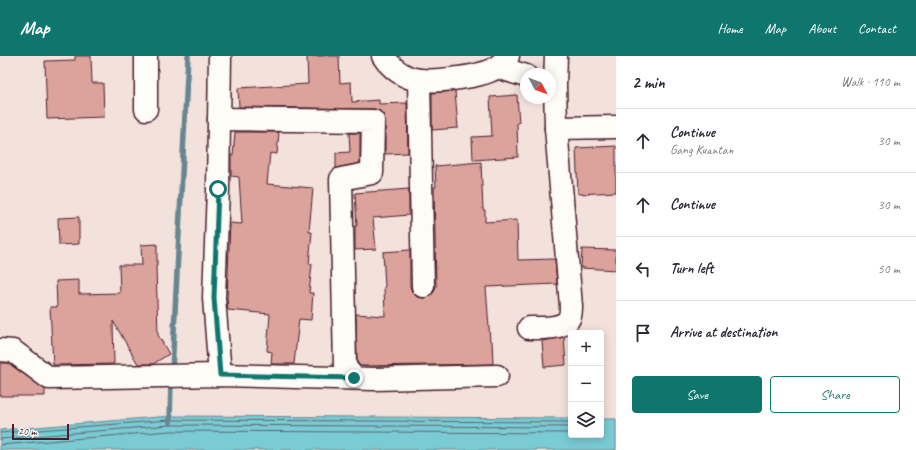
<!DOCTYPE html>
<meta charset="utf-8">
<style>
:root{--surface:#fff;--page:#f7f7f7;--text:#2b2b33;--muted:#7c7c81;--line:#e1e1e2;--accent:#0f766e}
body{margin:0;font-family:Caveat,sans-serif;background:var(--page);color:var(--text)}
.controls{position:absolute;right:12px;bottom:12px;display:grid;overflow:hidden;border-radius:4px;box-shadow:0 2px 10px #0003}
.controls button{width:36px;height:36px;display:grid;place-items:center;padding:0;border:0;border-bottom:1px solid var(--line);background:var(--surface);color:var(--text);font:20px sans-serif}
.compass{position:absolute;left:520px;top:12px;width:36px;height:36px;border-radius:50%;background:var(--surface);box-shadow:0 2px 10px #0003;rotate:131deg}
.scale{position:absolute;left:12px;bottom:10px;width:57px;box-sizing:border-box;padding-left:4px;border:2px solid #4a1f2b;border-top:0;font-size:11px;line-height:14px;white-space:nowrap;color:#4a1f2b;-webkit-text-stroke:3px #fdfcf7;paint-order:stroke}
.stop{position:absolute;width:12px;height:12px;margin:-9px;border:3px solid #0f766e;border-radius:50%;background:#fff}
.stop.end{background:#0f766e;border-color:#fff;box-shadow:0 1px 4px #0008}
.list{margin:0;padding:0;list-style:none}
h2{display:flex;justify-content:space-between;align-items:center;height:52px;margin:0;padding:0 16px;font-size:17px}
h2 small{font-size:13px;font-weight:400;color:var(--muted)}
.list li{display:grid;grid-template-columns:26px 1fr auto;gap:12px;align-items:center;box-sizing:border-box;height:64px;padding:0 16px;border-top:1px solid var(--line)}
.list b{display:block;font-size:15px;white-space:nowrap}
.list p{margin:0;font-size:13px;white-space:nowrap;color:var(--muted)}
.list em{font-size:13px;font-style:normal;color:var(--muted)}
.actions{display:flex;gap:8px;padding:12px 16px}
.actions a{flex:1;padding:9px 0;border:1px solid var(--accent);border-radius:4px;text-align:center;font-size:14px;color:var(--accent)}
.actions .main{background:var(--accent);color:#fff}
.icon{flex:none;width:22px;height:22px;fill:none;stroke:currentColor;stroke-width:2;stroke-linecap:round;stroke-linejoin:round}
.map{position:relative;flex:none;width:616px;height:394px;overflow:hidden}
header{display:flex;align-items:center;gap:24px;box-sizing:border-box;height:56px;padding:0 20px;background:var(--accent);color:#fff}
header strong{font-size:19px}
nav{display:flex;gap:22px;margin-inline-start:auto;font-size:14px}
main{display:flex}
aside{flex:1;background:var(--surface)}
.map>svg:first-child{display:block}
</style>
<header>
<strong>Map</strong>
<nav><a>Home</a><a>Map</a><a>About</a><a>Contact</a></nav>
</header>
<main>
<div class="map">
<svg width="616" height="394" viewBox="0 0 616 394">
<rect width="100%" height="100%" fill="#f3e1dc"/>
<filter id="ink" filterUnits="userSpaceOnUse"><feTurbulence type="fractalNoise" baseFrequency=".025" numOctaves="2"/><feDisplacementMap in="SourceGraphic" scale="8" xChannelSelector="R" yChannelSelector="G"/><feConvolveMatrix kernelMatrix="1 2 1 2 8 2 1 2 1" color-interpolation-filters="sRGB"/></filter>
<g filter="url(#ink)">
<path fill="#7acbd4" stroke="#678690" d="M170,360L571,362V379H601V363H616V394H0V374Z"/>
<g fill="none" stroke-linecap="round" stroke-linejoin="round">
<g stroke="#5d646f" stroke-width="1">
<path d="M0,377L170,364L571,366"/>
<path d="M0,383L170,369L571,371"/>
<path d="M0,389L170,375L571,377"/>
</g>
<g stroke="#678690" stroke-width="5.5">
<path d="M172,315L188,0"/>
<path d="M170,367L171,324"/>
</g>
</g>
<g fill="#dca29c" stroke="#4a1f2b">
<path d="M75,0H91L92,27H103L104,61L47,63L45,5L75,4Z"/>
<path d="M307,0H339L340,27L351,26L352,46L379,44V48L407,47L408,97L385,98V65L384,59L380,55L374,53L239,51L238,32L308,28Z"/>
<path d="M455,35L458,72L432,74V37Z"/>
<path d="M517,39L519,67H517L518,101L473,104L472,81L492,80L490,41Z"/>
<path d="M235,76H279L277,98L270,97L267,128L313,132L309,176H312L309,208H312L309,237H313L311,264L299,263L294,308H271L272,296L267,295L270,258L228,254L227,242L230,167L242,168L239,121L231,120V99L233,100Z"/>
<path d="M349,77H360V107L336,112V97L350,96Z"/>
<path d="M616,90V136L578,138L576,92Z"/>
<path d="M481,106L483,154H485V166L517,164L518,204L555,203L557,228L486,231L490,285H492L493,308L360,310L357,306L356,258L385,260L384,231L385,230L383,196L410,194V230L412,236L417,241L424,242L430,240L434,236L436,230L434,131H436L435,110Z"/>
<path d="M409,133V159L373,162L376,193L355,194V170H357L355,137Z"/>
<path d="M79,161V188L59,189L58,162Z"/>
<path d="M157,188V210H156L158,279L169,298L153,308H138L113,265L114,308L53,309L50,251H57L56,225L79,224V238L120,237L119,209H142L141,189Z"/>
<path d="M582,193L616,194V214L581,212Z"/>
<path d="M564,281L566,309L544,311L542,285Z"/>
<path d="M0,307H8L45,333V340H0Z"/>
</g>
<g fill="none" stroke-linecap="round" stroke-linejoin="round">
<defs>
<g id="minor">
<path d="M146,0V53"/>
<path d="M220,0L218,133L214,242L220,319"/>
<path d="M383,0C391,12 404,22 419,24C435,26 484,21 497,11C501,8 505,4 508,0"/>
<path d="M497,11L526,20"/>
<path d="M419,24L423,230"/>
<path d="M219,63L373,65L372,117L341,123L345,311L354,322"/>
<path d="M556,72L616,71"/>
<path d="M529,272C541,272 566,274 570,260C571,257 571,253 571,250L556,72L555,28L556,0"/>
<path d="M0,294L13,295L49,322L220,319L374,323L497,320"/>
</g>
</defs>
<use href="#minor" stroke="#4a1f2b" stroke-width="25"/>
<use href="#minor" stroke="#fdfcf7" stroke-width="22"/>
</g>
</g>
<g fill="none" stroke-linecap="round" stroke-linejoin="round" filter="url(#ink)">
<path stroke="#0f766e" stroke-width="5" d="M218,133L214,242L220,319L354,322"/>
</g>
</svg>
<div class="controls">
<button>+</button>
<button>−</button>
<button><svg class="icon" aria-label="layers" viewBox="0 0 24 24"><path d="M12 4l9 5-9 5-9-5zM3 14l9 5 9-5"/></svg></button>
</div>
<svg class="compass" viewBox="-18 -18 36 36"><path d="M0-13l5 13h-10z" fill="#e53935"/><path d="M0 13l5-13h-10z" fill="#7c7c81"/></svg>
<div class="scale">20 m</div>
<div class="stop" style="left:218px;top:133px"></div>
<div class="stop end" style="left:354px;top:322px"></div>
</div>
<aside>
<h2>2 min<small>Walk · 110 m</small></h2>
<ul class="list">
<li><svg class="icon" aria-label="ahead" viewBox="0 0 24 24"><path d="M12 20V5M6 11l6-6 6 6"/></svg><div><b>Continue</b><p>Gang Kuantan</p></div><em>30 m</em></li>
<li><svg class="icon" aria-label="ahead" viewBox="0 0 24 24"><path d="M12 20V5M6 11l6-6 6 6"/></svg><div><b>Continue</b></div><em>30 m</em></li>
<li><svg class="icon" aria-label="left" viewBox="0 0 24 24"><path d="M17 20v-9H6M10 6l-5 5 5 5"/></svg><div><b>Turn left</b></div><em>50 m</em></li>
<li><svg class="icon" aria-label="arrive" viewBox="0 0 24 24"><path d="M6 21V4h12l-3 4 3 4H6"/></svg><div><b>Arrive at destination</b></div></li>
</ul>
<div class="actions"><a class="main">Save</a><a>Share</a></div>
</aside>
</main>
